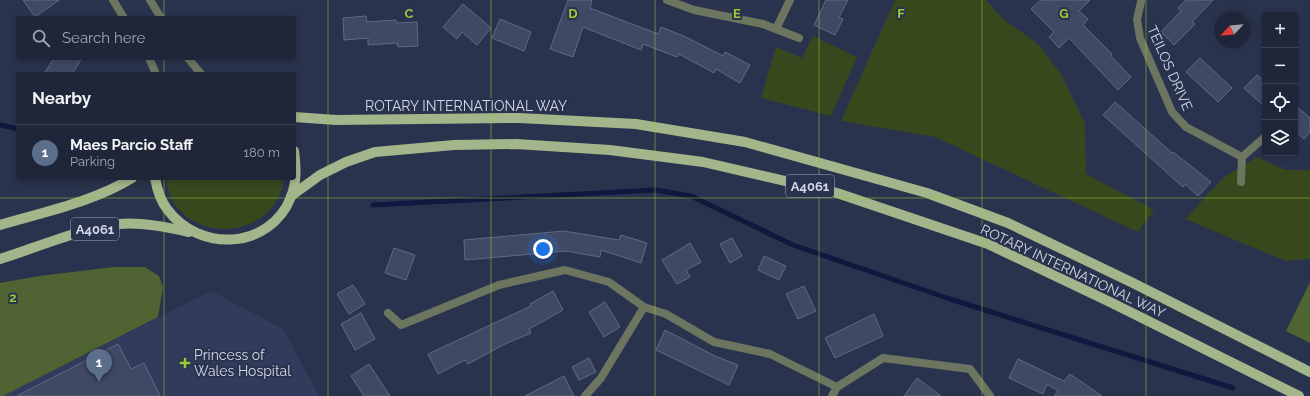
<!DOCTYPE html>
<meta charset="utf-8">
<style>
:root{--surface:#20263a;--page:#282e42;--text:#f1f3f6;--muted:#a2a5af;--line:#3d4354;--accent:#98cb37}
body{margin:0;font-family:Raleway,sans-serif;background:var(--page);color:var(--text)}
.controls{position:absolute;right:12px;top:12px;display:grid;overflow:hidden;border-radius:4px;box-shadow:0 2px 6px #0003}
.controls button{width:36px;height:36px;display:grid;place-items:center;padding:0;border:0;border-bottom:1px solid var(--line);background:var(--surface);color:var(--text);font:20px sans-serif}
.compass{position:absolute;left:1214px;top:12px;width:36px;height:36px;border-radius:50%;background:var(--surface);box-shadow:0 2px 6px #0003;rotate:244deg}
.you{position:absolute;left:543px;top:249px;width:14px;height:14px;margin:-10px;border:3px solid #fff;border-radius:50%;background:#1a73e8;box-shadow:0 0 0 6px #1a73e833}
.badge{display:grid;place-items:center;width:26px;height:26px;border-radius:50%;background:var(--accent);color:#fff;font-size:13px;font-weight:700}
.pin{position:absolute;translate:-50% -33px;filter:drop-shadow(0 1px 2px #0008)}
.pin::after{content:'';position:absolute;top:21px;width:14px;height:12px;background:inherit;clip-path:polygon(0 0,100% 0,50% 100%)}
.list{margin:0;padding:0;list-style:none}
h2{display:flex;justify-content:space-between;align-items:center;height:52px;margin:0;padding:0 16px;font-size:17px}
h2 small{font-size:13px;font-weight:400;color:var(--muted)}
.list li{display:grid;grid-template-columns:26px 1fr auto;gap:12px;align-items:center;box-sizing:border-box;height:56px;padding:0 16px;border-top:1px solid var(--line)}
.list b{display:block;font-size:15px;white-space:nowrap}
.list p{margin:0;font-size:13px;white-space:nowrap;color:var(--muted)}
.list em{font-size:13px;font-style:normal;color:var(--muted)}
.icon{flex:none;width:22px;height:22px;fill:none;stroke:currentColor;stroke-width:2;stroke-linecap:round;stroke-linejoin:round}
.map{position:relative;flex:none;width:1310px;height:396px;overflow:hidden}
.search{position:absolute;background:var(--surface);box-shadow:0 2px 6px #0003;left:16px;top:16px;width:280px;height:44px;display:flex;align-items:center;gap:10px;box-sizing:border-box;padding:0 14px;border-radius:4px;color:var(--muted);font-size:15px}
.panel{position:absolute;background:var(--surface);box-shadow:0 2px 6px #0003;left:16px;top:72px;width:280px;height:108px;border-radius:4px}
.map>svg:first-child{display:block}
</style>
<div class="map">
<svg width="1310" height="396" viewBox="0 0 1310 396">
<rect width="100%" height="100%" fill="#2a334d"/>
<path fill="#313c5c" d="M211,291L283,329L319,396H3Z"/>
<g fill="#38481d">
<path d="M895,0H986L1003,19L1038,44L1061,74L1085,124L1086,174L1154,210L1138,232L935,137L841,121Z"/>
<path d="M813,36L857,57L831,116L761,98L776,47L802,58Z"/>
<path d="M1257,157L1285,170H1310V259L1286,261L1185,219L1224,177Z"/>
<path d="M166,178H284C275,246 173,246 166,178Z"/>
</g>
<g fill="#4f6333">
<path d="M114,267H145L159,276L163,287L158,317L3,396H0V283L39,276Z"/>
<path d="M1310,282V343L1286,331Z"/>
</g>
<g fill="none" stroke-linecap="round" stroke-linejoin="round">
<g stroke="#0f183f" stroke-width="5">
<path d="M0,125L18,129"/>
<path d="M373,205L655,190L691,196L793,245L950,299L1233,388"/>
</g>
</g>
<g fill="#404964" stroke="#5f6986">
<path d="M23,0H59L35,17Z"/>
<path d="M568,0H592L590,8L658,34L661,27L686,37L723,56L725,52L750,65L740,83L716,69L714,73L679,54L677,57L643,44L641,50L583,27L573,57L550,49Z"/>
<path d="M826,0H848L839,17L843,19L835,35L814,25Z"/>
<path d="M1041,0H1090L1079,11L1088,19L1083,25L1112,54L1111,56L1131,77L1118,90L1069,38L1059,48L1049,37L1054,32L1031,9Z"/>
<path d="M1186,0H1213L1192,22L1195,24L1174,45L1161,32L1181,11L1178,8Z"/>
<path d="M463,4L491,28L477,45L462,32L457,39L443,27Z"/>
<path d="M366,16L367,22L396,20V23L417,22L418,46L398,47L397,43L368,45V38L344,40L343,18Z"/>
<path d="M500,19L531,32L524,51L492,38Z"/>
<path d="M54,58H82L72,74H44Z"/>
<path d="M1200,58L1232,88L1218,102L1186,72Z"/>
<path d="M1257,75L1265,82V107L1244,88Z"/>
<path d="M1115,102L1172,153L1173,152L1211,182L1198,196L1185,184L1183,187L1103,115Z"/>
<path d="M1295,105L1310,118V132L1304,139L1295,131Z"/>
<path d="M564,231L619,240L621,235L647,243L641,263L601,250L600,257L566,251L465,260L464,240Z"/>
<path d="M732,238L742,256L730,263L720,244Z"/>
<path d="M690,243L701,262L686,270L690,277L677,284L662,260Z"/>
<path d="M394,248L415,255L406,280L385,273Z"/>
<path d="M764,256L786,266L779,280L758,270Z"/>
<path d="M353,285L365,304L349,314L337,294Z"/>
<path d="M804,286L816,311L798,319L786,294Z"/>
<path d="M553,291L563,310L529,329L531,333L505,344L468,364L465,360L438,374L428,354L531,306L530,304Z"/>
<path d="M605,302L620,327L604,337L589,312Z"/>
<path d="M361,313L375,339L355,350L341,324Z"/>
<path d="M874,314L883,336L835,358L825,338Z"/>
<path d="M665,330L715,356L738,365L729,385L656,350Z"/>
<path d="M118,344L131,369L144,363L160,396H17Z"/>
<path d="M589,358L596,372L579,380L572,367Z"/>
<path d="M1018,359L1064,381L1070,374L1102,396H1054L1058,391L1047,384L1043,394L1009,378Z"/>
<path d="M369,364L390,396H364L351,376Z"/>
<path d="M564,376L574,396H525Z"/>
<path d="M917,378L941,396H904Z"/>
</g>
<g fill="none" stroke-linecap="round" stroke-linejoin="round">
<g stroke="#6c7560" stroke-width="8">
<path d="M667,0L694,10L763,24L799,38"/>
<path d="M1141,2L1137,19L1140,38L1172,112L1186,127L1242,157"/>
<path d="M776,29L790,0"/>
<path d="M1241,182L1242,157L1265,137"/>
<path d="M644,307L666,314L714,342L770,354L837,387"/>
<path d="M388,313L401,325L499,285L565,270L609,282L644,307L601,378L585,396"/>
<path d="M832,396L837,387L883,358L970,369L990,396"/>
</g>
<g stroke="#6c7560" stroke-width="8">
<path d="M113,0L124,18"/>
<path d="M150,0L161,18"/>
<path d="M149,58L156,74"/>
<path d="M188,58L201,74"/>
</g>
<g stroke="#a3b58a" stroke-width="10">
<path d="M294,117L336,120L519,118L636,124L745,142L927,193L1008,223L1133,283L1310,372"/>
<path d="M155,178C157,189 160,200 167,209C199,253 270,250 291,197C297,182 296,167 294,151"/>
<path d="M291,196L320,175L346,162L375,152L454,145L516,144L610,150L703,162L837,193L988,244L1110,302L1299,396"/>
<path d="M0,225C44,212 93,202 132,178"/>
<path d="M0,259C36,248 81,228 119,224C142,222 166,227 189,232"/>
</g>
</g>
<path fill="none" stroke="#98cb37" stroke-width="1" stroke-opacity="0.55" d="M164,0V18M328,0V396M491,0V396M655,0V396M819,0V396M982,0V396M1146,0V396M164,58V74M164,178V396M0,198H1310"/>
<path fill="#98cb37" stroke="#2a334d" stroke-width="1.5" d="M183 357h4v4h4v4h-4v4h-4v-4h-4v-4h4z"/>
<g text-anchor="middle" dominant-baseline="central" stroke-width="4" stroke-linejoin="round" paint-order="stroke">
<g fill="#2a334d" stroke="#a0a6ba" stroke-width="1">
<rect x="786" y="175" width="48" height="22" rx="3"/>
<rect x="71" y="218" width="48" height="22" rx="3"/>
</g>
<g font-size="13" font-weight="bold" fill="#d2d8e8">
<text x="810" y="186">A4061</text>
<text x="95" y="229">A4061</text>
</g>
<g font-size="14" fill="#d2d8e8" stroke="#2a334d">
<text transform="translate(1170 68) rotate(66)">TEILOS DRIVE</text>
<text x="466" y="106">ROTARY INTERNATIONAL WAY</text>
<text transform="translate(1073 271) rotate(25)">ROTARY INTERNATIONAL WAY</text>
</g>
<g font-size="14" fill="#d2d8e8" stroke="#2a334d" text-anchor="start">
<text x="194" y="355">Princess of<tspan x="194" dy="16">Wales Hospital</tspan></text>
</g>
</g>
<g font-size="13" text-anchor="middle" font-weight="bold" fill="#98cb37" stroke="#2a334d" stroke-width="4" stroke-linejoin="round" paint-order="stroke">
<text x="409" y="18">C</text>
<text x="573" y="18">D</text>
<text x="737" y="18">E</text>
<text x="901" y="18">F</text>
<text x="1064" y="18">G</text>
<text x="13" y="302">2</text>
</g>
</svg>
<div class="controls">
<button>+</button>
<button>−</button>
<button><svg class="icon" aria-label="locate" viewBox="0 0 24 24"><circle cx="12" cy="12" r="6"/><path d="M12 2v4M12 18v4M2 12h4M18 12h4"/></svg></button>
<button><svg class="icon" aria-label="layers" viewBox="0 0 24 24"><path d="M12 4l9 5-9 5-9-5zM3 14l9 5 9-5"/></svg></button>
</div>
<svg class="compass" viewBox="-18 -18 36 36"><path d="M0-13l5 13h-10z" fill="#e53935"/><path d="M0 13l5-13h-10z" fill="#a2a5af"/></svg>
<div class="you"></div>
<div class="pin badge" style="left:99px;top:382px;background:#5c6f8a">1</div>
<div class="search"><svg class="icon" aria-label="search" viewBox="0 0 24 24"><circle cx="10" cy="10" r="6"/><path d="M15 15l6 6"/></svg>Search here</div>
<section class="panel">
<h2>Nearby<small></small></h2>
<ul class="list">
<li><span class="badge" style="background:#5c6f8a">1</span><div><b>Maes Parcio Staff</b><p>Parking</p></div><em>180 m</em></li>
</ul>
</section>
</div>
